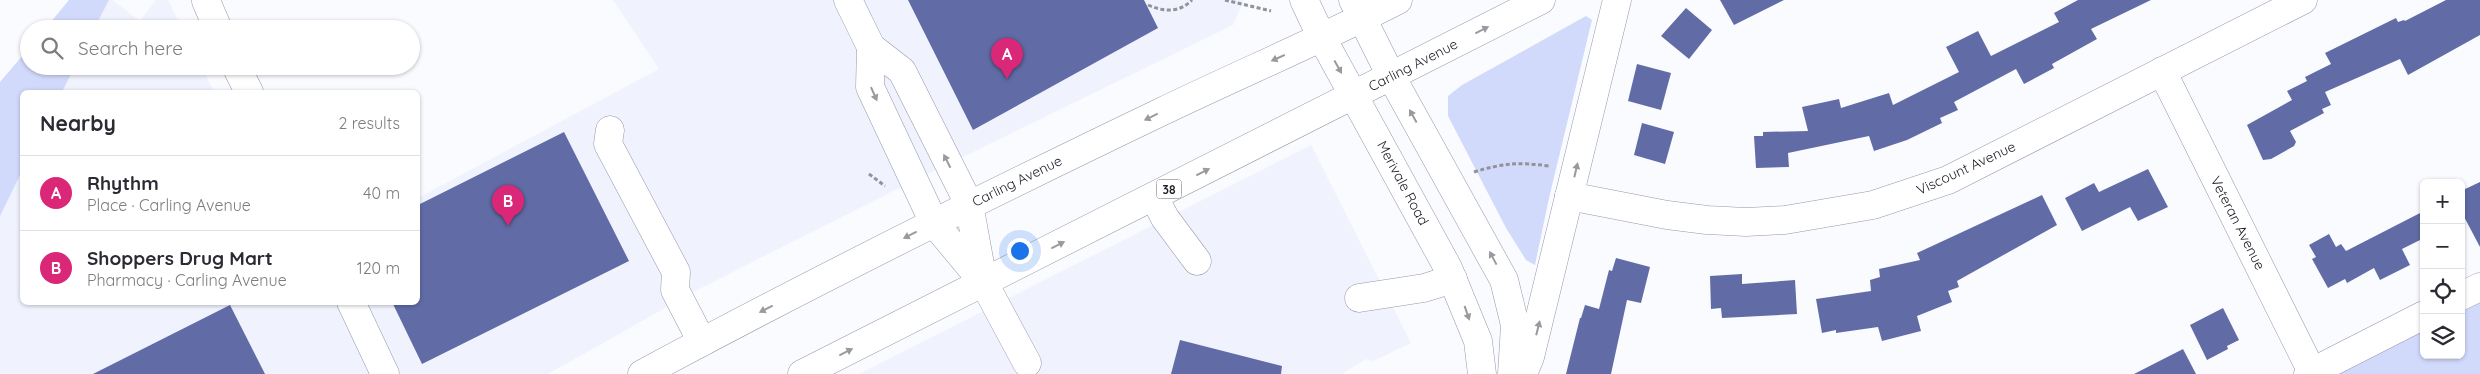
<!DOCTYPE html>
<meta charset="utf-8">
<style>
:root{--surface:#fff;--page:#f2f2f3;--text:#2b2b33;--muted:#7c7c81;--line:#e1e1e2;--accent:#db2777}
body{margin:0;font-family:Quicksand,sans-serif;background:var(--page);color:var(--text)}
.controls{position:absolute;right:15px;bottom:15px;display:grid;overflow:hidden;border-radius:8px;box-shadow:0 1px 4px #0004}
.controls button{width:45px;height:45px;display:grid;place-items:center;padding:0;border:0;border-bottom:1px solid var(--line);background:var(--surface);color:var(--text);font:25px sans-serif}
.you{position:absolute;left:1019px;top:250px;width:18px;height:18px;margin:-12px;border:4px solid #fff;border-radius:50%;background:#1a73e8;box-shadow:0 0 0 8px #1a73e833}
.badge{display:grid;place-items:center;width:32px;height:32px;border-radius:50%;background:var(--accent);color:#fff;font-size:16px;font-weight:700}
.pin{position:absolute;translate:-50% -41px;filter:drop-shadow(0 1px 2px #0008)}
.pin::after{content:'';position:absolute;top:26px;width:18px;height:15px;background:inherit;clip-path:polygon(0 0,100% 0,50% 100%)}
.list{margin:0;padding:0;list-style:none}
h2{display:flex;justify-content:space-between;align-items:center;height:65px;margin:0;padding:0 20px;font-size:21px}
h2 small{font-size:16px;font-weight:400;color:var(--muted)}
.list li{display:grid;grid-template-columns:32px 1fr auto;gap:15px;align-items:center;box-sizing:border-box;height:75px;padding:0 20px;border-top:1px solid var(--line)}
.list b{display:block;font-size:19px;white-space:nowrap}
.list p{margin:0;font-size:16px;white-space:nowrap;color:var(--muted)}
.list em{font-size:16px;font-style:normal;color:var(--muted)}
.icon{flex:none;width:28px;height:28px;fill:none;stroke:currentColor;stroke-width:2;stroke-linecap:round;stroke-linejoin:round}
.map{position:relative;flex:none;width:2480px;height:374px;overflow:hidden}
.search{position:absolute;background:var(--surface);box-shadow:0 1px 4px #0004;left:20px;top:20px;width:400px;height:55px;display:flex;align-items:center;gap:12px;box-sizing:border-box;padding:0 18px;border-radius:28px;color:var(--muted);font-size:19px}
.panel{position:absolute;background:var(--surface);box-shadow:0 1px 4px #0004;left:20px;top:90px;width:400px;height:215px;border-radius:8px}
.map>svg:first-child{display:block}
</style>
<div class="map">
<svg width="2480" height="374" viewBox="0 0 2480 374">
<rect width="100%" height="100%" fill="#fafbff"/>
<g fill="#f0f2fe">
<path d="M109,0H112L140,21L156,0H168L182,29H94Z"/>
<path d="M613,0H1244L1233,25L893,191L699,289L548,374H0V215L22,171V302H418V198L659,69Z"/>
<path d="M75,66H201L214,92H62Z"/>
<path d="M1311,145L1411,343L1373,361L1366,359L1342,374H859Z"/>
</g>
<g fill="#d2dafc">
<path d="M69,0H109L94,29H45Z"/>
<path d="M1586,16L1592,20L1549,198L1535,265L1526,260L1506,228L1448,116V96L1462,85Z"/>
<path d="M29,48V66H75L62,92H22V171L0,216V82Z"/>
<path d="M2480,297V374H2325L2424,325V355H2461V306Z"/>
</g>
<g fill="#616ca6">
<path d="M908,0H1144L1158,28L973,130Z"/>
<path d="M1720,0H1784L1734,25Z"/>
<path d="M2078,0H2151L2091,29L2097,39L2052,64L2054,68L2024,84L2016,69L1954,102L1958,110L1940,118L1942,123L1907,140L1874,151L1869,136L1788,153L1789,167L1756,168L1754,136H1763V132L1808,131L1802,107L1839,99L1841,108L1889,93L1893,105L1959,72L1946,47L1978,31L1991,56L2059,22L2054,13Z"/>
<path d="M2446,0H2480V35L2408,75L2400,59L2325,92L2331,105L2322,109L2324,113L2290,131L2296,142L2294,146L2271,159L2263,160L2247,125L2292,100L2287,91L2307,81L2305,77L2331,64L2325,53L2396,18L2398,22L2404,20L2405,21Z"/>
<path d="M1686,8L1712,30L1689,59L1661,36Z"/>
<path d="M1637,64L1671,73L1661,110L1628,101Z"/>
<path d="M1642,123L1674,132L1665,164L1634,155Z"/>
<path d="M564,132L629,261L422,364L392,302H418V205Z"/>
<path d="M2148,169L2168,207L2138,221L2130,207L2082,231L2065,198L2094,183L2099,192Z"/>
<path d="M2480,182V247L2461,211V191Z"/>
<path d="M2042,195L2057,225L1957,281L1959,287L1948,291L1952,302L1917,316L1921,331L1882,341L1878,327L1836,333V330L1822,333L1816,299L1871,291L1870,280L1880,277L1879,269L1920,260L1917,253Z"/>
<path d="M2424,211V238L2402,249L2410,265L2380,280L2374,268L2347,283L2345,279L2328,288L2312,259L2316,257L2309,245L2329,234L2336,247L2341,244L2346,251Z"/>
<path d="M1616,258L1650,267L1641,303L1627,300L1611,374H1566L1580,318H1581L1585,305L1599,309L1609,270L1612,271Z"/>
<path d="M1742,274V284L1795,280L1797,314L1722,318L1721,308L1711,309L1710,276Z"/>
<path d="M230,305L265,374H93Z"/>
<path d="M2223,308L2239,340L2227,346L2228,349L2207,360L2190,325Z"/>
<path d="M1180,340L1282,366L1281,374H1171Z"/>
<path d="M2183,349L2196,374H2134Z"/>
</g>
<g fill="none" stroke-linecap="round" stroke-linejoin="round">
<defs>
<g id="minor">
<path d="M848,0L871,47L902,71L969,204L983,281"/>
<path d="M206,1L218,29"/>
<path d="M871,47L870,87L934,223L984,283L1027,363"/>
<path d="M236,66L249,92"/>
<path d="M2162,71L2313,374"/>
<path d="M610,130L608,144L676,272L675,290L702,342"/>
<path d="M1569,196L1667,215L1707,220L1746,222L1785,220L1873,205L1948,180L2303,0"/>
<path d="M1154,197L1165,218L1197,261"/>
<path d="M2461,296L2480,287"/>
<path d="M1359,298L1424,288L1453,279"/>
<path d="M351,302L385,374"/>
<path d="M2308,374L2424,315"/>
</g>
<g id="major">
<path d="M1304,0L1322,38L1448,268L1478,341L1482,374"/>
<path d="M1353,0L1391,76L1504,280L1515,325L1512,374"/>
<path d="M642,374C813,282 986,196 1161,112C1240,74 1320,40 1398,0"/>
<path d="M802,374L1541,0"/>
<path d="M1523,374L1530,357L1617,0"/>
</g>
</defs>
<use href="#minor" stroke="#9499ac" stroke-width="29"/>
<use href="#major" stroke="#9499ac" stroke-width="29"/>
<g stroke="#919398" stroke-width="3" stroke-dasharray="4 2.5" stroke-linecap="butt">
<path d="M1225,0L1271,11"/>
<path d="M1148,5C1164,12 1179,13 1192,0"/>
<path d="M1474,172C1503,163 1520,162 1549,166"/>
<path d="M869,174L885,186"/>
</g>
<use href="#minor" stroke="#fff" stroke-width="28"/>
<use href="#major" stroke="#fff" stroke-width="28"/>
</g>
<defs><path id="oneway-solid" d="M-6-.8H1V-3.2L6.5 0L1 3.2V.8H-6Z" transform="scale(1.25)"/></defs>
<g fill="#999a9d">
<use href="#oneway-solid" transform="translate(1482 30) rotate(-27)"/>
<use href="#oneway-solid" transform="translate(1278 58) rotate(156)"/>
<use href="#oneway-solid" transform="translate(1338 67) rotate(61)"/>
<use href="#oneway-solid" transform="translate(874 94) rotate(66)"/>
<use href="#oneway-solid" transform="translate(1413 116) rotate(-119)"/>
<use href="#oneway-solid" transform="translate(1151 117) rotate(154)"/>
<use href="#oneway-solid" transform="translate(947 161) rotate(-117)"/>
<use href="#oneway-solid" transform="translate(1576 170) rotate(-77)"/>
<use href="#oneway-solid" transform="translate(1203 172) rotate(-27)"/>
<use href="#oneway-solid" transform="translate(910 235) rotate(153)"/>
<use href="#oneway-solid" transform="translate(1058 245) rotate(-27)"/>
<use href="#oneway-solid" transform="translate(1493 258) rotate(-118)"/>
<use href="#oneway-solid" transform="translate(766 309) rotate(153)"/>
<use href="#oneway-solid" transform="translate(1467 313) rotate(71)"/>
<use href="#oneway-solid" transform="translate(1538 328) rotate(-76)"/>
<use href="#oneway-solid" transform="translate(846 352) rotate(-27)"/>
</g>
<g text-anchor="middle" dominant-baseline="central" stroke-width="4" stroke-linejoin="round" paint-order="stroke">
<rect fill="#fff" stroke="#606266" stroke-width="1" x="1156.5" y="179.5" width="25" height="19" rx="4"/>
<g font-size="12" font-weight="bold" fill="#1c1e25">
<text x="1169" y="189">38</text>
</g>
<g font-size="14" fill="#1c1e25" stroke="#fff">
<text transform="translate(1413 65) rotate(-27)">Carling Avenue</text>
<text transform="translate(1966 168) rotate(-25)">Viscount Avenue</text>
<text transform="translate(1017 181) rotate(-26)">Carling Avenue</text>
<text transform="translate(1403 183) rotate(62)">Merivale Road</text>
<text transform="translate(2238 223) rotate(63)">Veteran Avenue</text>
</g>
</g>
</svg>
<div class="controls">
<button>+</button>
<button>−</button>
<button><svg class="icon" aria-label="locate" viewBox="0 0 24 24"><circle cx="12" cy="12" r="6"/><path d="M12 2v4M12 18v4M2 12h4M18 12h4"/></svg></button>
<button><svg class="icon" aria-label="layers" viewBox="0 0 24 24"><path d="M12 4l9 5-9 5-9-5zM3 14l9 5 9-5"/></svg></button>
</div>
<div class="you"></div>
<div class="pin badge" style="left:1007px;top:79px">A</div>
<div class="pin badge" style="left:508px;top:226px">B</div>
<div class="search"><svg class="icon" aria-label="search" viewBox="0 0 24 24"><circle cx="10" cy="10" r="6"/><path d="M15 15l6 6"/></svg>Search here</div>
<section class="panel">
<h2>Nearby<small>2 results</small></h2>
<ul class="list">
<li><span class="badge">A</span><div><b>Rhythm</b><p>Place · Carling Avenue</p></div><em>40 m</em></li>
<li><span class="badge">B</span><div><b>Shoppers Drug Mart</b><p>Pharmacy · Carling Avenue</p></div><em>120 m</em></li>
</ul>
</section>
</div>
